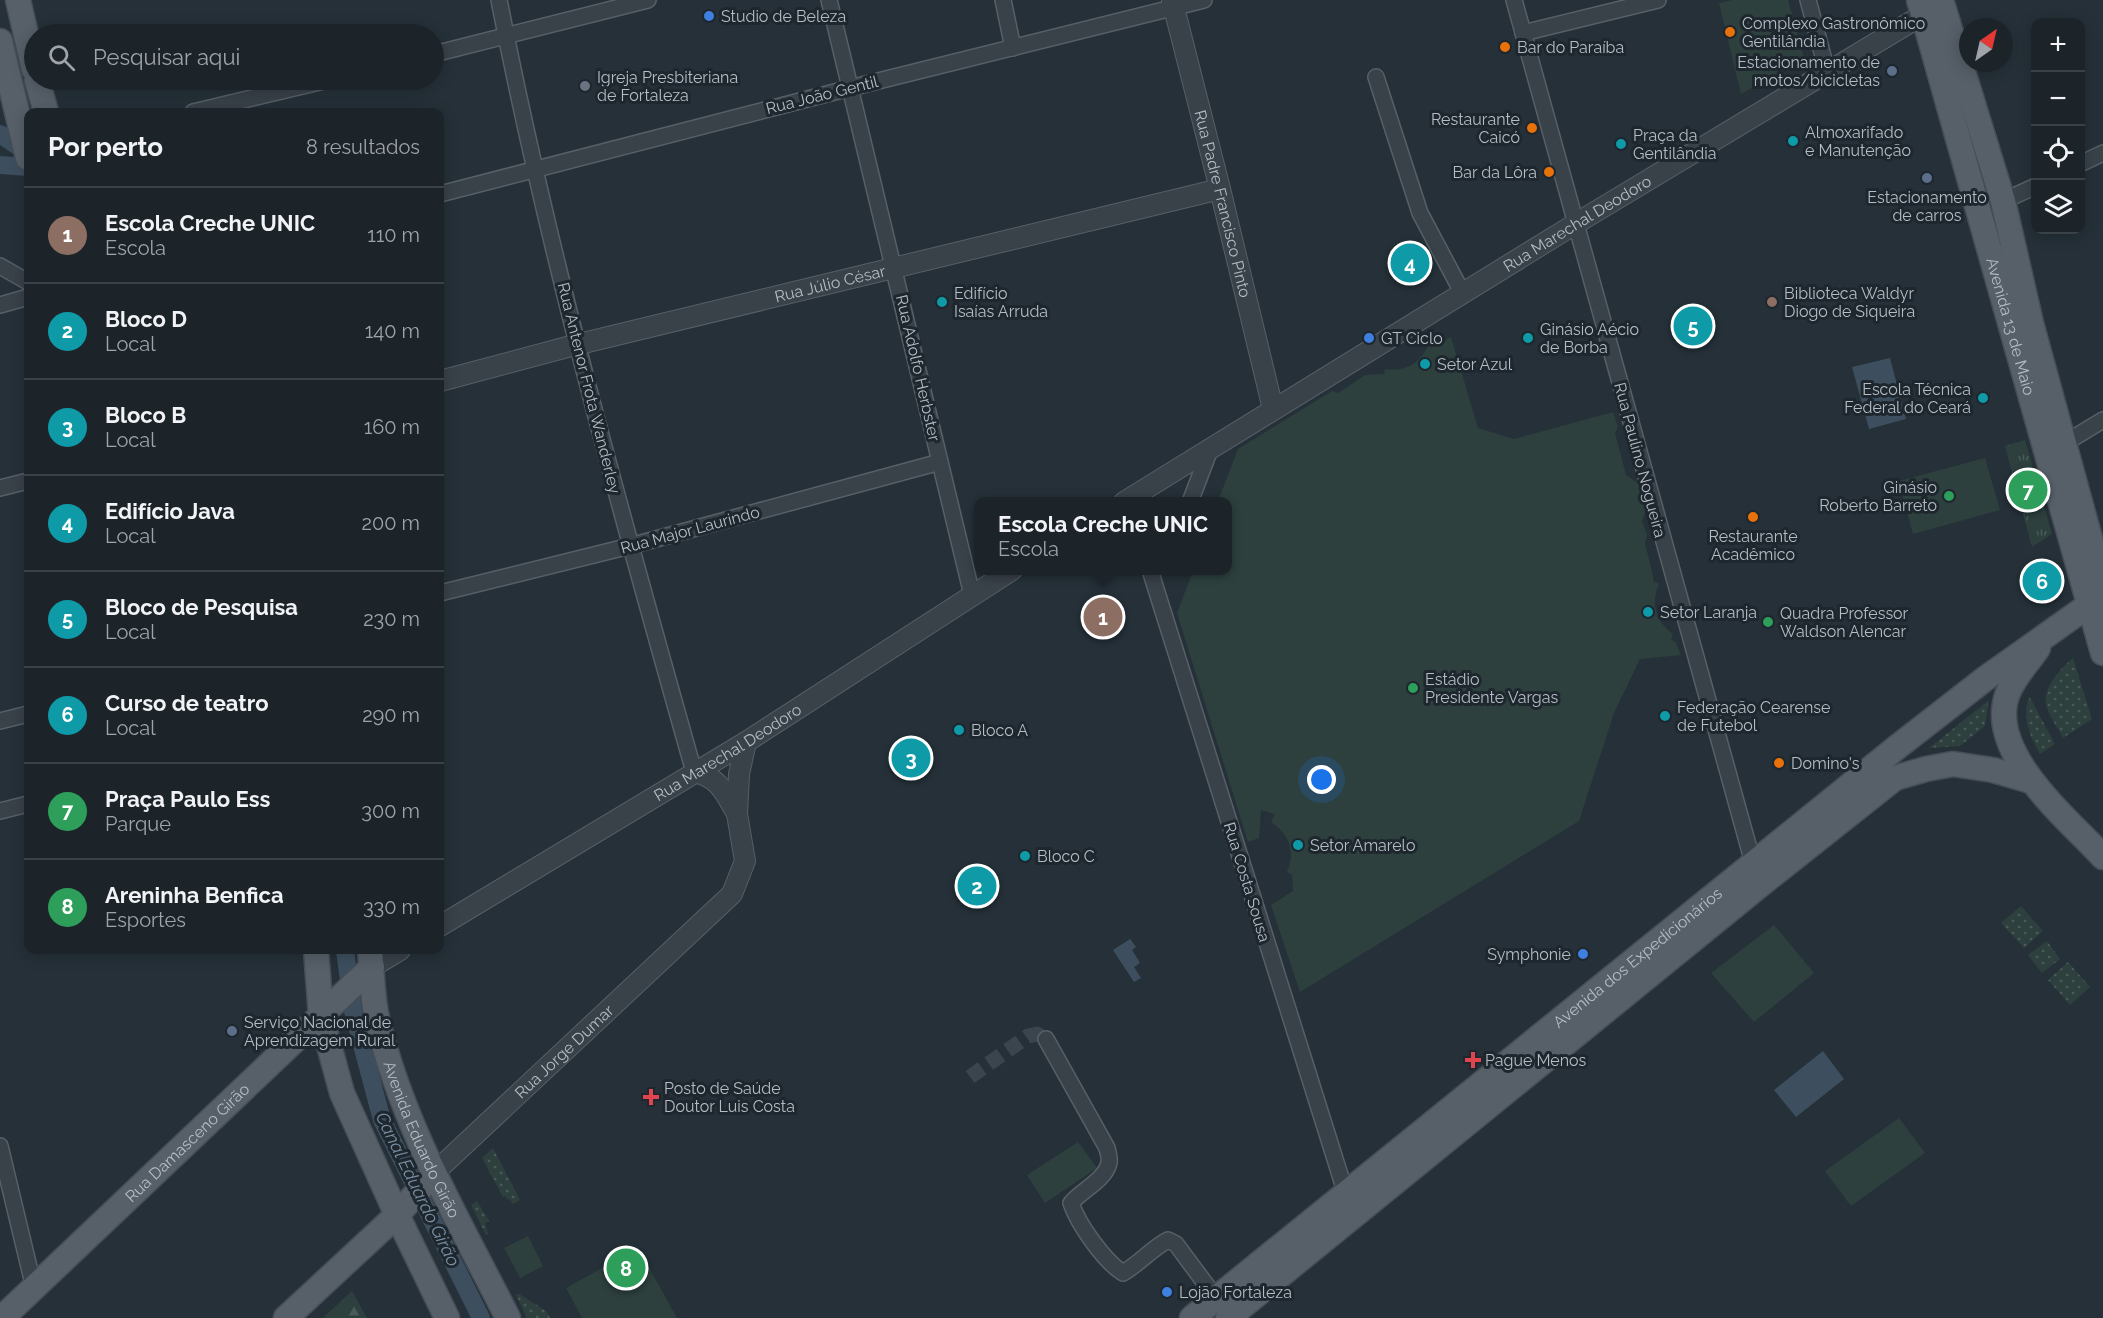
<!DOCTYPE html>
<html lang="pt">
<meta charset="utf-8">
<style>
:root{--surface:#1c242a;--page:#252c32;--text:#f1f3f6;--muted:#a0a4a8;--line:#3a4147;--accent:#93bfea}
body{margin:0;font-family:Raleway,sans-serif;background:var(--page);color:var(--text)}
.controls{position:absolute;right:18px;top:18px;display:grid;overflow:hidden;border-radius:12px;box-shadow:0 3px 15px #0003}
.controls button{width:54px;height:54px;display:grid;place-items:center;padding:0;border:0;border-bottom:2px solid var(--line);background:var(--surface);color:var(--text);font:30px sans-serif}
.compass{position:absolute;left:1959px;top:18px;width:54px;height:54px;border-radius:50%;background:var(--surface);box-shadow:0 3px 15px #0003;rotate:34deg}
.you{position:absolute;left:1322px;top:780px;width:21px;height:21px;margin:-15px;border:4px solid #fff;border-radius:50%;background:#1a73e8;box-shadow:0 0 0 9px #1a73e833}
.badge{display:grid;place-items:center;width:39px;height:39px;border-radius:50%;background:var(--accent);color:#fff;font-size:20px;font-weight:700}
.pin{position:absolute;translate:-50% -50%;border:3px solid #fff;box-shadow:0 2px 6px #0006}
.popup{position:absolute;left:974px;top:497px;width:258px;height:78px;box-sizing:border-box;display:grid;place-content:center;border-radius:12px;background:var(--surface);filter:drop-shadow(0 2px 4px #0005);font-size:20px;white-space:nowrap;color:var(--muted)}
.popup b{font-size:22px;color:var(--text)}
.popup::after{content:'';position:absolute;left:50%;top:100%;margin-left:-12px;border:12px solid transparent;border-top-color:var(--surface)}
.list{margin:0;padding:0;list-style:none}
h2{display:flex;justify-content:space-between;align-items:center;height:78px;margin:0;padding:0 24px;font-size:26px}
h2 small{font-size:20px;font-weight:400;color:var(--muted)}
.list li{display:grid;grid-template-columns:39px 1fr auto;gap:18px;align-items:center;box-sizing:border-box;height:96px;padding:0 24px;border-top:2px solid var(--line)}
.list b{display:block;font-size:22px;white-space:nowrap}
.list p{margin:0;font-size:20px;white-space:nowrap;color:var(--muted)}
.list em{font-size:20px;font-style:normal;color:var(--muted)}
.icon{flex:none;width:33px;height:33px;fill:none;stroke:currentColor;stroke-width:2;stroke-linecap:round;stroke-linejoin:round}
.map{position:relative;flex:none;width:2103px;height:1318px;overflow:hidden}
.search{position:absolute;background:var(--surface);box-shadow:0 3px 15px #0003;left:24px;top:24px;width:420px;height:66px;display:flex;align-items:center;gap:15px;box-sizing:border-box;padding:0 21px;border-radius:33px;color:var(--muted);font-size:22px}
.panel{position:absolute;background:var(--surface);box-shadow:0 3px 15px #0003;left:24px;top:108px;width:420px;height:846px;border-radius:12px}
.map>svg:first-child{display:block}
</style>
<div class="map">
<svg width="2103" height="1318" viewBox="0 0 2103 1318">
<defs>
<pattern id="grass-dots" width="8" height="8" patternUnits="userSpaceOnUse" patternTransform="scale(1.5)"><rect width="8" height="8" fill="#2d403e"/><path d="M2 2h.1M6 6h.1" fill="none" stroke="#495a58" stroke-width="1.8" stroke-linecap="round"/></pattern>
<pattern id="forest-firs" width="22" height="20" patternUnits="userSpaceOnUse" patternTransform="scale(1.5)"><rect width="22" height="20" fill="#2d403e"/><path d="M5 1l3.5 6h-7zM16 11l3.5 6h-7z" fill="#495a58"/></pattern>
<pattern id="park-tufts" width="24" height="20" patternUnits="userSpaceOnUse" patternTransform="scale(1.5)"><rect width="24" height="20" fill="#2d403e"/><path d="M3 7l-1-3M5 7V3M7 7l1-3M15 17l-1-3M17 17v-4M19 17l1-3" fill="none" stroke="#495a58"/></pattern>
</defs>
<rect width="100%" height="100%" fill="#253038"/>
<g fill="url(#grass-dots)">
<path d="M2073,658L2092,719L2063,738C2058,728 2050,718 2047,708C2040,690 2061,668 2073,658Z"/>
<path d="M2029,696L2055,744L2040,754C2029,735 2022,717 2029,696Z"/>
<path d="M1989,700L1985,726L1960,746L1929,748Z"/>
<path d="M2021,906L2043,931L2024,948L2001,923Z"/>
<path d="M2047,941L2060,959L2042,973L2028,955Z"/>
<path d="M2068,962L2090,987L2070,1005L2048,980Z"/>
<path d="M493,1148L520,1200L513,1204L510,1199L508,1200L505,1196L503,1197L482,1158Z"/>
<path d="M477,1201L489,1221L485,1223L488,1234L486,1235L471,1205Z"/>
<path d="M519,1294L546,1311L550,1318H527L516,1295Z"/>
</g>
<path fill="url(#forest-firs)" d="M352,1291L367,1318H323Z"/>
<path fill="url(#park-tufts)" d="M2025,440L2052,534L2032,547L2005,446Z"/>
<g fill="#2d403e">
<path d="M1732,0H1788L1804,58L1741,94L1719,3Z"/>
<path d="M1451,337L1478,428L1514,439L1613,412L1618,427L1615,433L1626,475L1639,484L1646,509L1642,521L1647,535L1645,543L1653,576V581L1659,584C1650,604 1656,622 1673,634L1671,639L1676,643L1681,655L1640,659L1614,713L1579,821L1300,992L1271,905L1293,891L1292,875L1287,872C1296,851 1289,834 1271,822L1275,814L1261,810L1259,838L1248,842L1177,613L1193,571L1228,570V502L1218,501L1238,449L1332,391L1338,393L1365,375L1384,374L1385,369C1408,372 1421,362 1430,342L1438,344Z"/>
<path d="M1985,458L2000,510L1913,534L1899,481Z"/>
<path d="M1774,925L1814,973L1754,1022L1711,973Z"/>
<path d="M1899,1118L1925,1153L1851,1206L1825,1171Z"/>
<path d="M1078,1142L1097,1168L1045,1203L1027,1175Z"/>
<path d="M528,1236L543,1266L520,1278L504,1248Z"/>
<path d="M638,1248L677,1318H582L566,1288Z"/>
</g>
<g fill="#3d4f5f">
<path d="M1890,358L1906,419L1869,429L1852,367Z"/>
<path d="M1130,939L1136,947L1132,950L1140,963L1134,967L1141,978L1134,982L1113,950Z"/>
<path d="M1823,1051L1844,1079L1796,1117L1774,1090Z"/>
</g>
<g fill="none" stroke-linecap="round" stroke-linejoin="round">
<g stroke="#3d4f5f" stroke-width="18">
<path d="M0,134L28,153"/>
<path d="M0,165L28,167"/>
<path d="M345,950L353,1011L382,1120L481,1318"/>
</g>
<path stroke="#3a454d" stroke-width="15" stroke-dasharray="15 8" stroke-linecap="butt" d="M970,1077L1028,1036L1037,1034L1046,1039"/>
<defs>
<g id="minor">
<path d="M499,0C550,261 622,517 694,772"/>
<path d="M829,0L972,595"/>
<path d="M1003,0L1013,48"/>
<path d="M1514,0L1755,870"/>
<path d="M1808,0L1827,71"/>
<path d="M1523,33L1658,0"/>
<path d="M434,54L648,0"/>
<path d="M1376,77L1420,213L1463,294"/>
<path d="M193,112L328,80"/>
<path d="M2080,164L2103,153"/>
<path d="M440,194L850,88L1204,0"/>
<path d="M2003,201L2036,186"/>
<path d="M0,266L28,282"/>
<path d="M0,305L28,297"/>
<path d="M2065,443L2103,420"/>
<path d="M0,488L28,481"/>
<path d="M1190,502L1211,447"/>
<path d="M1150,570L1346,1194"/>
<path d="M440,593L630,546L940,462"/>
<path d="M0,721L28,714"/>
<path d="M0,811L28,804"/>
<path d="M1046,1039L1107,1148C1108,1152 1110,1159 1109,1163C1105,1180 1082,1190 1071,1203C1078,1224 1104,1261 1123,1273C1140,1263 1151,1249 1168,1240L1176,1244L1216,1298"/>
<path d="M0,1146L34,1288"/>
</g>
<g id="tertiary">
<path id="s1" d="M1172,0L1220,189L1273,409"/>
<path id="s2" d="M440,381L571,346L1220,189"/>
<path id="s3" d="M1124,502L1575,224L1934,8"/>
<path d="M694,772C719,777 725,793 737,814"/>
<path id="s4" d="M440,926L746,742L1012,570"/>
<path d="M372,967L400,950"/>
<path id="s5" d="M434,1173L732,894L745,861L737,814L739,774L746,742"/>
</g>
<g id="primary">
<path d="M18,0L34,69"/>
<path id="s6" d="M1919,0L2103,653"/>
<path d="M1941,0L2003,201L2031,323L2103,586"/>
<path d="M0,41L28,158"/>
<path d="M37,80L46,112"/>
<path d="M2038,648C2027,664 2008,684 2005,703C1994,759 2068,819 2103,857"/>
<path d="M316,950L321,1016L342,1093L397,1215L447,1318"/>
<path id="s7" d="M370,950C372,972 372,996 377,1018C402,1125 459,1221 508,1318"/>
<path id="s8" d="M2,1318L372,967"/>
<path d="M286,1318L397,1215L434,1173"/>
<path id="s9" d="M1192,1318L1896,748L1986,678L2103,595"/>
<path d="M1228,1318L1760,885L1895,778L1926,769L1953,764L1993,770L2031,781"/>
</g>
</defs>
<use href="#minor" stroke="#575f67" stroke-width="18"/>
<use href="#tertiary" stroke="#575f67" stroke-width="22"/>
<use href="#primary" stroke="#454d55" stroke-width="27"/>
<use href="#minor" stroke="#394149" stroke-width="15"/>
<use href="#tertiary" stroke="#394149" stroke-width="20"/>
<use href="#primary" stroke="#576069" stroke-width="24"/>
</g>
<g fill="#3f7fe0" stroke="#1e262e" stroke-width="2">
<circle cx="709" cy="16" r="6"/>
<circle cx="1369" cy="338" r="6"/>
<circle cx="1583" cy="954" r="6"/>
<circle cx="1167" cy="1292" r="6"/>
</g>
<g fill="#e8710a" stroke="#1e262e" stroke-width="2">
<circle cx="1730" cy="32" r="6"/>
<circle cx="1505" cy="47" r="6"/>
<circle cx="1532" cy="128" r="6"/>
<circle cx="1549" cy="172" r="6"/>
<circle cx="1753" cy="517" r="6"/>
<circle cx="1779" cy="763" r="6"/>
</g>
<g fill="#5c6f8a" stroke="#1e262e" stroke-width="2">
<circle cx="1892" cy="71" r="6"/>
<circle cx="1927" cy="178" r="6"/>
<circle cx="232" cy="1031" r="6"/>
</g>
<circle fill="#6b7280" stroke="#1e262e" stroke-width="2" cx="585" cy="86" r="6"/>
<g fill="#0f9aa8" stroke="#1e262e" stroke-width="2">
<circle cx="1793" cy="141" r="6"/>
<circle cx="1621" cy="144" r="6"/>
<circle cx="942" cy="302" r="6"/>
<circle cx="1528" cy="338" r="6"/>
<circle cx="1425" cy="364" r="6"/>
<circle cx="1983" cy="398" r="6"/>
<circle cx="1648" cy="612" r="6"/>
<circle cx="1665" cy="716" r="6"/>
<circle cx="959" cy="730" r="6"/>
<circle cx="1298" cy="845" r="6"/>
<circle cx="1025" cy="856" r="6"/>
</g>
<circle fill="#8d6e63" stroke="#1e262e" stroke-width="2" cx="1772" cy="302" r="6"/>
<g fill="#2e9e5b" stroke="#1e262e" stroke-width="2">
<circle cx="1949" cy="496" r="6"/>
<circle cx="1768" cy="622" r="6"/>
<circle cx="1413" cy="688" r="6"/>
</g>
<g fill="#e0444e" stroke="#1e262e" stroke-width="2">
<path d="M1470 1051h6v6h6v6h-6v6h-6v-6h-6v-6h6z"/>
<path d="M648 1088h6v6h6v6h-6v6h-6v-6h-6v-6h6z"/>
</g>
<g text-anchor="middle" dominant-baseline="central" stroke-width="6" stroke-linejoin="round" paint-order="stroke">
<g font-size="16" fill="#b4bcc5" stroke="#1e262e" text-anchor="start">
<text x="721" y="16">Studio de Beleza</text>
<text x="1742" y="23">Complexo Gastronômico<tspan x="1742" dy="18">Gentilândia</tspan></text>
<text x="1517" y="47">Bar do Paraíba</text>
<text x="1880" y="62" text-anchor="end">Estacionamento de<tspan x="1880" dy="18">motos/bicicletas</tspan></text>
<text x="597" y="77">Igreja Presbiteriana<tspan x="597" dy="18">de Fortaleza</tspan></text>
<text x="1520" y="119" text-anchor="end">Restaurante<tspan x="1520" dy="18">Caicó</tspan></text>
<text x="1805" y="132">Almoxarifado<tspan x="1805" dy="18">e Manutenção</tspan></text>
<text x="1633" y="135">Praça da<tspan x="1633" dy="18">Gentilândia</tspan></text>
<text x="1537" y="172" text-anchor="end">Bar da Lôra</text>
<text x="1927" y="197" text-anchor="middle">Estacionamento<tspan x="1927" dy="18">de carros</tspan></text>
<text x="954" y="293">Edifício<tspan x="954" dy="18">Isaías Arruda</tspan></text>
<text x="1784" y="293">Biblioteca Waldyr<tspan x="1784" dy="18">Diogo de Siqueira</tspan></text>
<text x="1540" y="329">Ginásio Aécio<tspan x="1540" dy="18">de Borba</tspan></text>
<text x="1381" y="338">GT Ciclo</text>
<text x="1437" y="364">Setor Azul</text>
<text x="1971" y="389" text-anchor="end">Escola Técnica<tspan x="1971" dy="18">Federal do Ceará</tspan></text>
<text x="1937" y="487" text-anchor="end">Ginásio<tspan x="1937" dy="18">Roberto Barreto</tspan></text>
<text x="1753" y="536" text-anchor="middle">Restaurante<tspan x="1753" dy="18">Acadêmico</tspan></text>
<text x="1660" y="612">Setor Laranja</text>
<text x="1780" y="613">Quadra Professor<tspan x="1780" dy="18">Waldson Alencar</tspan></text>
<text x="1425" y="679">Estádio<tspan x="1425" dy="18">Presidente Vargas</tspan></text>
<text x="1677" y="707">Federação Cearense<tspan x="1677" dy="18">de Futebol</tspan></text>
<text x="971" y="730">Bloco A</text>
<text x="1791" y="763">Domino's</text>
<text x="1310" y="845">Setor Amarelo</text>
<text x="1037" y="856">Bloco C</text>
<text x="1571" y="954" text-anchor="end">Symphonie</text>
<text x="244" y="1022">Serviço Nacional de<tspan x="244" dy="18">Aprendizagem Rural</tspan></text>
<text x="1485" y="1060">Pague Menos</text>
<text x="664" y="1088">Posto de Saúde<tspan x="664" dy="18">Doutor Luis Costa</tspan></text>
<text x="1179" y="1292">Lojão Fortaleza</text>
</g>
<g font-size="16" fill="#b4bcc5" stroke="#1e262e">
<text transform="translate(822 95) rotate(-14)">Rua João Gentil</text>
<text stroke="none"><textPath href="#s1" startOffset="210">Rua Padre Francisco Pinto</textPath></text>
<text stroke="none"><textPath href="#s3" startOffset="532">Rua Marechal Deodoro</textPath></text>
<text stroke="none"><textPath href="#s2" startOffset="402">Rua Júlio César</textPath></text>
<text stroke="none"><textPath href="#s6" startOffset="339">Avenida 13 de Maio</textPath></text>
<text transform="translate(918 368) rotate(77)">Rua Adolfo Herbster</text>
<text transform="translate(589 388) rotate(76)">Rua Antenor Frota Wanderley</text>
<text transform="translate(1640 460) rotate(75)">Rua Paulino Nogueira</text>
<text transform="translate(690 530) rotate(-15)">Rua Major Laurindo</text>
<text stroke="none"><textPath href="#s4" startOffset="336">Rua Marechal Deodoro</textPath></text>
<text transform="translate(1247 882) rotate(73)">Rua Costa Sousa</text>
<text stroke="none"><textPath href="#s9" startOffset="573">Avenida dos Expedicionários</textPath></text>
<text stroke="none"><textPath href="#s5" startOffset="178">Rua Jorge Dumar</textPath></text>
<text stroke="none"><textPath href="#s7" startOffset="198">Avenida Eduardo Girão</textPath></text>
<text stroke="none"><textPath href="#s8" startOffset="255">Rua Damasceno Girão</textPath></text>
</g>
<g font-size="18" font-style="italic" fill="#7890a4" stroke="#1e262e">
<text transform="translate(418 1189) rotate(64)">Canal Eduardo Girão</text>
</g>
</g>
</svg>
<div class="controls">
<button>+</button>
<button>−</button>
<button><svg class="icon" aria-label="locate" viewBox="0 0 24 24"><circle cx="12" cy="12" r="6"/><path d="M12 2v4M12 18v4M2 12h4M18 12h4"/></svg></button>
<button><svg class="icon" aria-label="layers" viewBox="0 0 24 24"><path d="M12 4l9 5-9 5-9-5zM3 14l9 5 9-5"/></svg></button>
</div>
<svg class="compass" viewBox="-18 -18 36 36"><path d="M0-13l5 13h-10z" fill="#e53935"/><path d="M0 13l5-13h-10z" fill="#a0a4a8"/></svg>
<div class="you"></div>
<div class="pin badge" style="left:1103px;top:617px;background:#8d6e63">1</div>
<div class="popup"><b>Escola Creche UNIC</b>Escola</div>
<div class="pin badge" style="left:977px;top:886px;background:#0f9aa8">2</div>
<div class="pin badge" style="left:911px;top:758px;background:#0f9aa8">3</div>
<div class="pin badge" style="left:1410px;top:263px;background:#0f9aa8">4</div>
<div class="pin badge" style="left:1693px;top:326px;background:#0f9aa8">5</div>
<div class="pin badge" style="left:2042px;top:581px;background:#0f9aa8">6</div>
<div class="pin badge" style="left:2028px;top:490px;background:#2e9e5b">7</div>
<div class="pin badge" style="left:626px;top:1268px;background:#2e9e5b">8</div>
<div class="search"><svg class="icon" aria-label="search" viewBox="0 0 24 24"><circle cx="10" cy="10" r="6"/><path d="M15 15l6 6"/></svg>Pesquisar aqui</div>
<section class="panel">
<h2>Por perto<small>8 resultados</small></h2>
<ul class="list">
<li><span class="badge" style="background:#8d6e63">1</span><div><b>Escola Creche UNIC</b><p>Escola</p></div><em>110 m</em></li>
<li><span class="badge" style="background:#0f9aa8">2</span><div><b>Bloco D</b><p>Local</p></div><em>140 m</em></li>
<li><span class="badge" style="background:#0f9aa8">3</span><div><b>Bloco B</b><p>Local</p></div><em>160 m</em></li>
<li><span class="badge" style="background:#0f9aa8">4</span><div><b>Edifício Java</b><p>Local</p></div><em>200 m</em></li>
<li><span class="badge" style="background:#0f9aa8">5</span><div><b>Bloco de Pesquisa</b><p>Local</p></div><em>230 m</em></li>
<li><span class="badge" style="background:#0f9aa8">6</span><div><b>Curso de teatro</b><p>Local</p></div><em>290 m</em></li>
<li><span class="badge" style="background:#2e9e5b">7</span><div><b>Praça Paulo Ess</b><p>Parque</p></div><em>300 m</em></li>
<li><span class="badge" style="background:#2e9e5b">8</span><div><b>Areninha Benfica</b><p>Esportes</p></div><em>330 m</em></li>
</ul>
</section>
</div>
